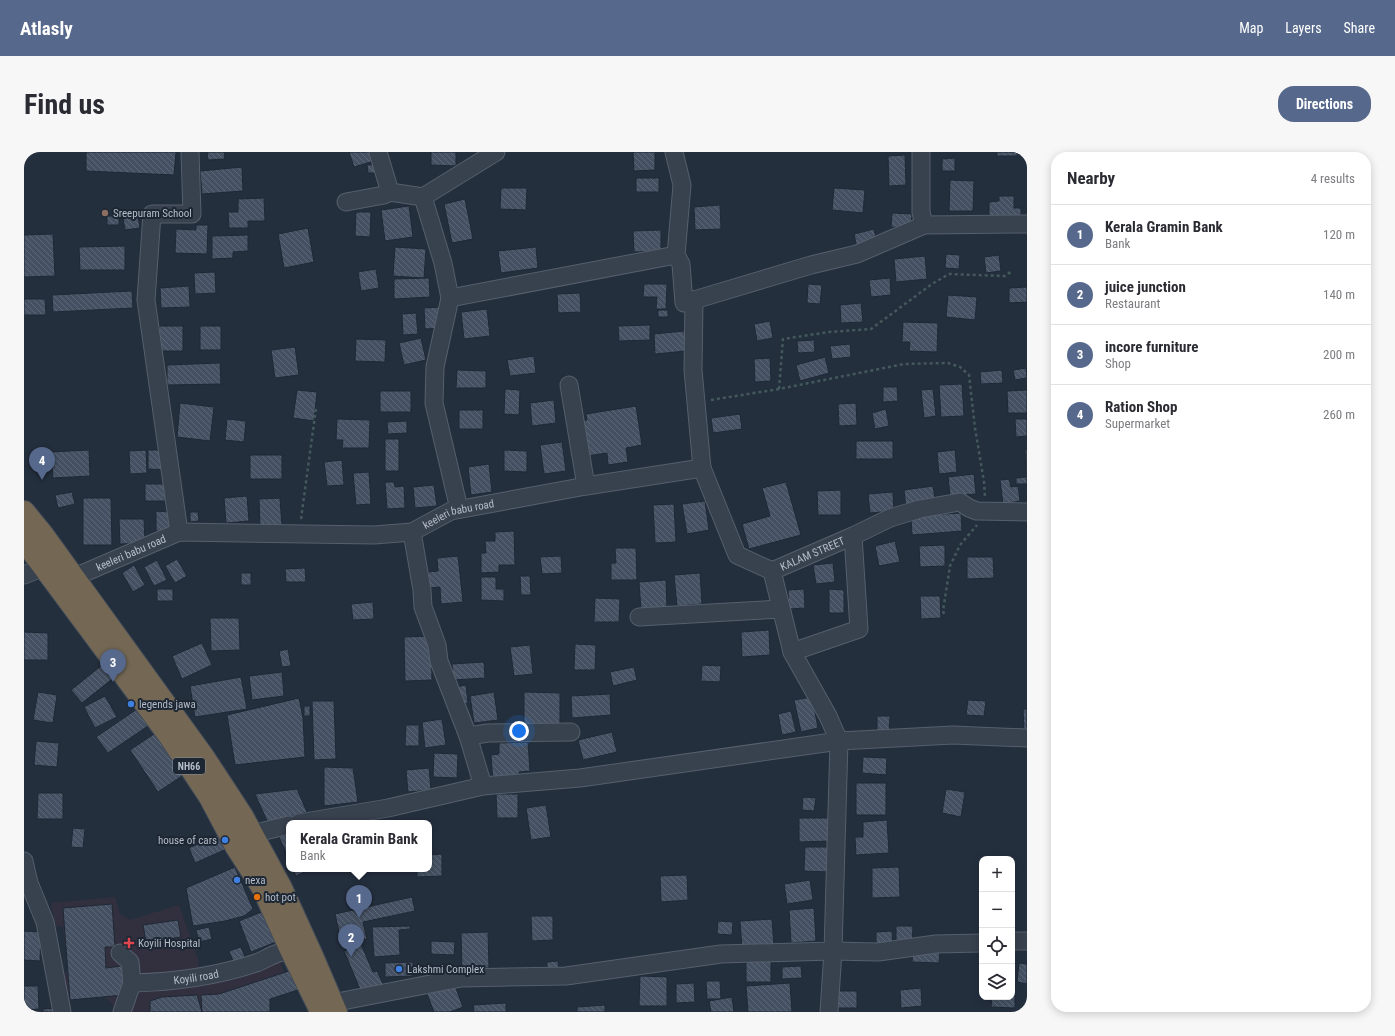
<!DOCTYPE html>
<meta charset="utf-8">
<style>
:root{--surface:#fff;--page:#f7f7f7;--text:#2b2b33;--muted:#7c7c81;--line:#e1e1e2;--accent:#56698c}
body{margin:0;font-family:"Roboto Condensed",sans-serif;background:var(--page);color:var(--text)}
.controls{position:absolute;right:12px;bottom:12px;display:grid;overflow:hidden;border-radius:8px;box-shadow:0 2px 10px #0003}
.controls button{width:36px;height:36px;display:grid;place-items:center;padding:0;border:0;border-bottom:1px solid var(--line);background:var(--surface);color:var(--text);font:20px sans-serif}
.you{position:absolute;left:495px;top:579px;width:14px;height:14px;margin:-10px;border:3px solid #fff;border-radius:50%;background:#1a73e8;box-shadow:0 0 0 6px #1a73e833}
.badge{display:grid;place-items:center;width:26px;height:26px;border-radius:50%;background:var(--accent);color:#fff;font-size:13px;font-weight:700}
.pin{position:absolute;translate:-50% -33px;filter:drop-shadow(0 1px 2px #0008)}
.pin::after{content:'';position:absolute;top:21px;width:14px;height:12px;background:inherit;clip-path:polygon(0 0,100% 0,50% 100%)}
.popup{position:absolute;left:262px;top:668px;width:146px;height:52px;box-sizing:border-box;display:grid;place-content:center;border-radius:8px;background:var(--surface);filter:drop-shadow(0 1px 3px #0005);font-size:13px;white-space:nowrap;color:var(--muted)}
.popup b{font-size:15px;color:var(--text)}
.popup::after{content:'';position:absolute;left:50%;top:100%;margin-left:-8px;border:8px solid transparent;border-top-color:var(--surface)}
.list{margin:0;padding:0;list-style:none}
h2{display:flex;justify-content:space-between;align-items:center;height:52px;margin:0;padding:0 16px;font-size:17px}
h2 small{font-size:13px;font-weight:400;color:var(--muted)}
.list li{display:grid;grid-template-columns:26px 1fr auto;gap:12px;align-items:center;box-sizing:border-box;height:60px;padding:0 16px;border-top:1px solid var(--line)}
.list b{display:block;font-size:15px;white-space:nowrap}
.list p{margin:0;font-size:13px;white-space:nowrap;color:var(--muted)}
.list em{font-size:13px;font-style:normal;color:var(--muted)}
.icon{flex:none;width:22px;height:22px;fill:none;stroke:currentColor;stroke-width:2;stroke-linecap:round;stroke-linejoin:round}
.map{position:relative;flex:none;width:1003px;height:860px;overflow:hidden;border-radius:16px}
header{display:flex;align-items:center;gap:24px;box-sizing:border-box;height:56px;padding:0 20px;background:var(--accent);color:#fff}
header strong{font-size:19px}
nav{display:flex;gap:22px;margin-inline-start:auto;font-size:14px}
.intro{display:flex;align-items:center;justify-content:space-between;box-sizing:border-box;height:96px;padding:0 24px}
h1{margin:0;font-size:28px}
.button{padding:10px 18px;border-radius:16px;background:var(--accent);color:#fff;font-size:14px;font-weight:700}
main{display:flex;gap:24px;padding:0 24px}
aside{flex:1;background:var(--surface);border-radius:16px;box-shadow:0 2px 10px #0003}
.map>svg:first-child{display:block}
</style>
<header>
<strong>Atlasly</strong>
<nav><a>Map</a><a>Layers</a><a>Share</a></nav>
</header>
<div class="intro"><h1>Find us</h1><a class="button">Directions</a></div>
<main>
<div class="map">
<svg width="1003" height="860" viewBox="0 0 1003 860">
<defs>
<pattern id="building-back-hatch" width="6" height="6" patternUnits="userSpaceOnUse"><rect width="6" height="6" fill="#455162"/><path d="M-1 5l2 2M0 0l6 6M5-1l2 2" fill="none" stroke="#5d6877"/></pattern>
</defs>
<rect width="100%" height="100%" fill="#242f3e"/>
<path fill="#32303f" d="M91,745L96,762L106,768L155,753L174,807L176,831H188L212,824L255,807L265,833L226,846L229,860L134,859L105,860L89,853L77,841L42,843L41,821L44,819L39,775L32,774L27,751Z"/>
<g fill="url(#building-back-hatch)" stroke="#1f2835">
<path d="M62,0H152L150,23L62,19Z"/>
<path d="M183,0H200L201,7L184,8Z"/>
<path d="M325,0H348L350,9L330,15Z"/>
<path d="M407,0H432V14L407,13Z"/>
<path d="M609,0H631V18L610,19Z"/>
<rect x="973" y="0" width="20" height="4"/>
<path d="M881,3L882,33L865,34L864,4Z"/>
<path d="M931,6V19H918V7Z"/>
<path d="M356,12V21H344L343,13Z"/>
<path d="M218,15L219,39L178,42L176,19Z"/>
<rect x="612" y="26" width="23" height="14"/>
<path d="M926,28L950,29L949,59H925Z"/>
<path d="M477,36H503L502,58L476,57Z"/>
<path d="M810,36L841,38L839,61L808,58Z"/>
<path d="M975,44H990V56H997V68H965V50L975,49Z"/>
<path d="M240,46L241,69H224V76H205L204,60H214V47Z"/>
<path d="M441,47L449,87L428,91L420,52Z"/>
<path d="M696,53L697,77L671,78L670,55Z"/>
<path d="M385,54L389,85L361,89L357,58Z"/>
<path d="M332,60H347L346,85L331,84Z"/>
<path d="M868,61L888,62L887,76L867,75Z"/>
<rect x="83" y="64" width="12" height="9"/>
<path d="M114,64L116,76L101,78L99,66Z"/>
<path d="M172,73H184L183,102L151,101L152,77L172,78Z"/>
<path d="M284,76L290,110L260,116L254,82Z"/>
<path d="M850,77L853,91L833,96L830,82Z"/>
<path d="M637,78V99L610,100L609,79Z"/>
<path d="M29,82L31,124L0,125V83Z"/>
<path d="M224,83V99L209,100V106L188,107V84Z"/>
<path d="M101,94V118H56L55,95Z"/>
<path d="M371,95L402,97L400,126L369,124Z"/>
<path d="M512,95L514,116L477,121L474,99Z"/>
<path d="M922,102L936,103L935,117L921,116Z"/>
<path d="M975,103L977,119L962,121L960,105Z"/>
<path d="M901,104L903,127L872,130L870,107Z"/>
<path d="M352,117L355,136L337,139L334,120Z"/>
<path d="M191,120L192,141L171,142L170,121Z"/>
<path d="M405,126L406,145L370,147V127Z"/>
<path d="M866,126L867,143L847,145L845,128Z"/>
<path d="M620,132H643L642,157H632L633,145H619Z"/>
<path d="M784,132L798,133L796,152L783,151Z"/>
<path d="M165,134L166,155L137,156L136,136Z"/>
<path d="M1003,135V150L985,151V136Z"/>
<path d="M108,139L109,156L29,160L28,143Z"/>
<path d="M556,141L557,160L534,161L533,142Z"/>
<path d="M924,143L953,145L951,168L922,165Z"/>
<path d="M0,147H21L22,163H0Z"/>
<path d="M837,151L839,170L817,171L816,153Z"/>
<path d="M416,155L417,176L401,177L400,156Z"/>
<path d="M463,157L466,184L440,187L437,160Z"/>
<rect x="634" y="158" width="10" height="7"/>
<path d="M392,161L394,182L379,183L378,162Z"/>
<path d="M746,169L749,186L733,189L730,172Z"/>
<path d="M879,170L914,171L913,200L885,199L886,190H878Z"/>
<path d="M626,173V188L595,189L594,174Z"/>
<rect x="135" y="174" width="24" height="25"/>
<rect x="176" y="174" width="21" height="24"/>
<path d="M660,179L662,199L631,202L630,182Z"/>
<path d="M397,186L402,208L380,213L375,191Z"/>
<path d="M332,187L362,188L361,210L331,209Z"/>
<path d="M790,188L791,200L774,201L773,189Z"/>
<path d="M826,192L827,205L808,207L806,194Z"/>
<path d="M271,195L275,223L251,226L247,198Z"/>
<path d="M510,204L512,221L486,224L483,208Z"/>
<path d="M801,205L805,221L776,229L772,213Z"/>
<path d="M746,206L747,229L731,230L730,207Z"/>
<path d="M196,211L197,232L143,233V213Z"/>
<path d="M1002,216L1003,226L991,228L989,218Z"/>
<path d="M433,218L462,219V236H432Z"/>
<path d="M978,218L979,231L957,232L956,220Z"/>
<path d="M938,232L940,264L917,265L915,233Z"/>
<path d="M859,235H873L874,249L859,250Z"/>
<path d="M481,237L496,238L495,263L480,262Z"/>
<path d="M909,237L912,264L900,266L897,238Z"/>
<path d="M273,238L293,240L290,269L269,266Z"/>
<path d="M1003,238V261H984L983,239Z"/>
<rect x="356" y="239" width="31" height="21"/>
<path d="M530,248L532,271L508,274L506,251Z"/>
<path d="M156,251L190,255L186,289L153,285Z"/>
<path d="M832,251L833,273L815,274L814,252Z"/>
<path d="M612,254L618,293L602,296L604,310L584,313L583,301L563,304L558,269L563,268L562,262Z"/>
<path d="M862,257L865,274L851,277L848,261Z"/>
<rect x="435" y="258" width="24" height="19"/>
<path d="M716,262L718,277L689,281L687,266Z"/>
<path d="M203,267L222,269L220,290L201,288Z"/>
<path d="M313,267L346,268L345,296H318L319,288H312Z"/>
<path d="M991,267H1003V284L992,285Z"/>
<path d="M383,269V281L364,282L363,270Z"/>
<rect x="361" y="287" width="14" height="32"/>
<rect x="832" y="289" width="37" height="18"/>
<path d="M538,290L542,319L520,322L516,293Z"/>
<path d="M1001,297H1003V332H992V326L1002,325Z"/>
<path d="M65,298L66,324L29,326L27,300Z"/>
<path d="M122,298L123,321L106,322L105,299Z"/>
<path d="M124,298H142V318L124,317Z"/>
<path d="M480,298L503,299V320L480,319Z"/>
<path d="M931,298L933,320L915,322L913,300Z"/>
<rect x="226" y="303" width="32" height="24"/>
<path d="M318,308L320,333L303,334L300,310Z"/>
<path d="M465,312L468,340L447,343L444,315Z"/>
<path d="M345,320L347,352L332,353L329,321Z"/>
<path d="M950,322L952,342L926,344L924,325Z"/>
<path d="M985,327L987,335L994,334L996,349L979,352L976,328Z"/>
<path d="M361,330H370L371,335L380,334L381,356L363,357Z"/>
<path d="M762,330L777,383L725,397L718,372L746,364L738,336Z"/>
<path d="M121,332H144L145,349H121Z"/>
<path d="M410,333L413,354L391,356L389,335Z"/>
<path d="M909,334L912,352L882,356L880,338Z"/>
<path d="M817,338V363H794L793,339Z"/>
<path d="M48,340L51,352L34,356L31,343Z"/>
<path d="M869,340L870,359L846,361L844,342Z"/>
<path d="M223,344L225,369L202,371L200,346Z"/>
<path d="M59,346H87L88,393H59Z"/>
<path d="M256,346L258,374L236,375L235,347Z"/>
<path d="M681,349L685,378L663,382L658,352Z"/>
<path d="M650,352L652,390L631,391L629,353Z"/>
<path d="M132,359L147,360L146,380L132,379Z"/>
<path d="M166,360H174L175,369L166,370Z"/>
<path d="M937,361L938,379L888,383L887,364Z"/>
<path d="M95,367H120L121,391L96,392Z"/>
<path d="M490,379L491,413H475V420L457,421V401H462L461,389H471V380Z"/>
<path d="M871,389L876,410L855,414L851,394Z"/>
<path d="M921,393V414L896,415L895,394Z"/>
<path d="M591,396H612L613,428H587V411H592Z"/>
<path d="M434,404L439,450L417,452L416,435L405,436L404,420L414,419L413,406Z"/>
<path d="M537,404L538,421L518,422L516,405Z"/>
<path d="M943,405H969L970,426L943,427Z"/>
<path d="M153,407L163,424L151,431L141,414Z"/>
<path d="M133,408L143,428L130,434L120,415Z"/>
<path d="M809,411L811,430L792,432L789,413Z"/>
<path d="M110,413L121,433L109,440L98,421Z"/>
<path d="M281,416L282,430H262L261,417Z"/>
<rect x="217" y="421" width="10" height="12"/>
<path d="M676,421L678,452L653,454L650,423Z"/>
<path d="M496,424H506L507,443H497Z"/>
<path d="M457,425H472V437H480V449L457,448Z"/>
<path d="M642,428L643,457L617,458L615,430Z"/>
<rect x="133" y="437" width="16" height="12"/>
<path d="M780,437L781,456L765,457L764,438Z"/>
<path d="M805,437L820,438V461H805Z"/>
<path d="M896,444H916L917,466L897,467Z"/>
<path d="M571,446L596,447L595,470H570Z"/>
<path d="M349,450L350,467L329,468L327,452Z"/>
<path d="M186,466H215L216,498L187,499Z"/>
<path d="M745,478L746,503L718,505L717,480Z"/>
<path d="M0,480L24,481V508H0Z"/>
<path d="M407,484L408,528L381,529L380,485Z"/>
<path d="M178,491L188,513L158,527L148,504Z"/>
<path d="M551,492L572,493L571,518H550Z"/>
<path d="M506,493L509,522L490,524L486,495Z"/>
<path d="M264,497L267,514L258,515L255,499Z"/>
<path d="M82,510L92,524L58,551L47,538Z"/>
<path d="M460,510L461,526L429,528L428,512Z"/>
<path d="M678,513L697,514L696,530L677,529Z"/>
<path d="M610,515L613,528L589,534L586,520Z"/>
<path d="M258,520L260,544L228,548L225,524Z"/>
<path d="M217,525L223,557L171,565L166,534Z"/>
<path d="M442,533L444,551L435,552L432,535Z"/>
<path d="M14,540L33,543L29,571L9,568Z"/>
<path d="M470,540L474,568L450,571L446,544Z"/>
<path d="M500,540L536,541V576H500Z"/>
<path d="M586,542L587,563L548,566L547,544Z"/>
<path d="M81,544L93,565L71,576L60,555Z"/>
<path d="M788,545L794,576L777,580L770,548Z"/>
<path d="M275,546L279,566L281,605L211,613L203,563Z"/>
<path d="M944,548L962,549L960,564L942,563Z"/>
<path d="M288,549H310L312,607L290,608Z"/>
<rect x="280" y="554" width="6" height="10"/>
<path d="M116,555L127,572L84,601L72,585Z"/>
<path d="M999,557H1003V578H1000Z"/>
<path d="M767,559L772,580L758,583L754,562Z"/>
<path d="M853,564H866L865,582L853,581Z"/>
<path d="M418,567L422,593L401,596L398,570Z"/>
<path d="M382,573H395V594H381Z"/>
<path d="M133,580L161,622L134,640L106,598Z"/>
<path d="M588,580L593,600L559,608L554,588Z"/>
<path d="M12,589L35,591L33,615L10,613Z"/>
<path d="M504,590L506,619L495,620L496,630L469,631L467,603L475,602V591Z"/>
<path d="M410,601L434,602L433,626L409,625Z"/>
<path d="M839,605L863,606L862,623L838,621Z"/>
<path d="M300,615L329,616L334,650L300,654Z"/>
<path d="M405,616L407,638L384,640L382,618Z"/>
<rect x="832" y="631" width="30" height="32"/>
<path d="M273,637L283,660L244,671L231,642Z"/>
<path d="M922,637L941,640L937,665L918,661Z"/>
<path d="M14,641H39V667H13Z"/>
<path d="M472,642H494V666H473Z"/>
<path d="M779,645L792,646L790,659L778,658Z"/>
<path d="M522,653L527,685L507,688L502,656Z"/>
<path d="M775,666H807L808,689L775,690Z"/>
<path d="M863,668L865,701L832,703L831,685H839V670Z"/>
<path d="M49,676L61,677L59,696L47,695Z"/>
<path d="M200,680L207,695L171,711L165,696Z"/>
<path d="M265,680V707L255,685Z"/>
<path d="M781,695H806L805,720L780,719Z"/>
<path d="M418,702V724L393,725V717H405V703Z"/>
<path d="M211,715L229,757L220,764L201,769L169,774L162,736Z"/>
<path d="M875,715L876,745L848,746V716Z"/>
<path d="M269,717H287L272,724Z"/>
<path d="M663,723L664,748L637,750L636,724Z"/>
<path d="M786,728L789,748L763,752L760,732Z"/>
<path d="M388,745L391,759L339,770L343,787L318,793L311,762Z"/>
<path d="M88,752L91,795H81L82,816L98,814L100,843L46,848L39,756Z"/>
<path d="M790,756L792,789L767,791L765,758Z"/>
<path d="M240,759L252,790L227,800L215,769Z"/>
<path d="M507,764H529V788L508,789Z"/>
<path d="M748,767L750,794L718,796L716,769Z"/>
<path d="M154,768L157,785L122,790L119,773Z"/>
<path d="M694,769L709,770L708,783L693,782Z"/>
<path d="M386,774V777L375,778L376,803L350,805L348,775Z"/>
<path d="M872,774H889L888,793L872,792Z"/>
<path d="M185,775L188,787L175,790L172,778Z"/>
<path d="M0,779L17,780L16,809L0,808Z"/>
<path d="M868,779L869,797H852V780Z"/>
<path d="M464,780L465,816L438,817L437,781Z"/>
<path d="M407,789L431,790L430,803L407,802Z"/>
<path d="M337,792L349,820L353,819L360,834L338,842L320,799Z"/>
<path d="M217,795L223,810L211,814L205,799Z"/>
<path d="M889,797L916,799L915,811L888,810Z"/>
<path d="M722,803L747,804V830H722Z"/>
<path d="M534,809L535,821L523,822V810Z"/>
<path d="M389,810V824L361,825V811Z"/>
<path d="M995,811L1003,812V832L993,830Z"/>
<path d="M777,814L778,826L758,827V815Z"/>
<path d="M274,816L280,836L246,847V860H126V849L138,845L173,843L178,860L177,843L195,842Z"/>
<path d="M616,824L643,825V854H615Z"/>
<path d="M682,829H696L697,847H683Z"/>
<path d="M430,831L439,855L426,860H410L403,842Z"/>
<path d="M670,831L671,850L652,851V832Z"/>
<path d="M766,831L768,860H724L722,834Z"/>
<path d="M0,834H14L15,857L0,858Z"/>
<path d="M988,835H991V856L967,855L968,845H988Z"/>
<path d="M897,836L898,854L877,856L876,838Z"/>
<rect x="814" y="839" width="19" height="17"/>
<path d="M708,845L710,860H687L685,849Z"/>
<path d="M482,851V860H450L449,853Z"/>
<path d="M581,853V860H553V855Z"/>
<path d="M36,856V860H19V857Z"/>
</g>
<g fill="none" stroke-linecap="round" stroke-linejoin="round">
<defs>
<g id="minor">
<path d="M354,0L366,40L399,45L419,111L426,146L411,215L410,251L435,357"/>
<path d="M650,0L658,33L652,103L657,112L660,151L787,113L833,102L900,73L1003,72"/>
<path d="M897,0V60L900,73"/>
<path d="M399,45L472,0"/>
<path d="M322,50L360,43L366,40"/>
<path d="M426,146L652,103"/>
<path d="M545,233L562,334"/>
<path d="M155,380L122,148L128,62H168L166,0"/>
<path d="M388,380L398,438L399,455L413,493L415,509L444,584"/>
<path id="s1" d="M748,419L829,384"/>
<path d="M0,423L20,415"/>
<path id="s2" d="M39,430L155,380L350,383L388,380L427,359L562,334L678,316L669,218L670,148"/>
<path d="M615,465L757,457"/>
<path d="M768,500L835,477L829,384L866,366L896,357L936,350L945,356L953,359L1003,360"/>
<path d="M459,634L444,584L464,581L547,580"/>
<path d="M275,671L364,656L459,634L556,626L815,589L804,564L768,500L748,419L713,403L678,316"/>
<path d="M228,682L265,673"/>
<path d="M0,709L5,731L21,770L38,860"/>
<path d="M988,789H1003"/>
<path id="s3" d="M96,801L106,810L108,831C150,830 193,824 232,811C239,809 245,804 252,802C256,800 262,799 267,798"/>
<path d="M308,851L437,826L542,824L697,802L809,799L815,589L929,583L1003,586"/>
<path d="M98,860L108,831"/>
<path d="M805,860L809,799L854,800L912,792L958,791"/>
</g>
<g id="highway">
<path d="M0,360L18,382L180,606L218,664L257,736L288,804L312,860"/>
<path d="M0,388L145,583L186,645L212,694L239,736L267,798L294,853"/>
</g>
</defs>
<use href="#minor" stroke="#565f6c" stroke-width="19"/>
<use href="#highway" stroke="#434c59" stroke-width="24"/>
<g stroke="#44595c" stroke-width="2.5" stroke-dasharray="3 3" stroke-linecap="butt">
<path d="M755,237L759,187L805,180L847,177L908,132L925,122L981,124L988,119"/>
<path d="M687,248L755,237L880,212L924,211L936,215L945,223L951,276L960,330L961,346"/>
<path d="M277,367L292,256"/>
<path d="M920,462L919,459L926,414L936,393L953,373"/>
</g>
<use href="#minor" stroke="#38414e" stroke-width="17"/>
<use href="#highway" stroke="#746855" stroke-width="22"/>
</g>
<circle fill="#8d6e63" stroke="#1d2633" stroke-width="1.5" cx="81" cy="61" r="4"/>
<g fill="#3f7fe0" stroke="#1d2633" stroke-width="1.5">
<circle cx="107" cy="552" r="4"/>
<circle cx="201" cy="688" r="4"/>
<circle cx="213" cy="728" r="4"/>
<circle cx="375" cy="817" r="4"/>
</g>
<circle fill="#e8710a" stroke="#1d2633" stroke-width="1.5" cx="233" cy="745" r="4"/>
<path fill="#e0444e" stroke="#1d2633" stroke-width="1.5" d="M103 785h4v4h4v4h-4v4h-4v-4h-4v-4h4z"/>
<g text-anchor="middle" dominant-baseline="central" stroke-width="4" stroke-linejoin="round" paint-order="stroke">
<rect fill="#1d2633" stroke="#878f9c" stroke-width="1" x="149" y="606" width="32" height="16" rx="3"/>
<g font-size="10" font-weight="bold" fill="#b4bcc9">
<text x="165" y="614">NH66</text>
</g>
<g font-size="11" fill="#b4bcc9" stroke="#1d2633" text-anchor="start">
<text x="89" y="61">Sreepuram School</text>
<text x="115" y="552">legends jawa</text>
<text x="193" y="688" text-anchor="end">house of cars</text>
<text x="221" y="728">nexa</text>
<text x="241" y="745">hot pot</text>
<text x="114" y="791">Koyili Hospital</text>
<text x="383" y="817">Lakshmi Complex</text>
</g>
<g font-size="11" fill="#b4bcc9" stroke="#1d2633">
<text stroke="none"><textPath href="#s2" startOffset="410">keeleri babu road</textPath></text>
<text stroke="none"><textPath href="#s2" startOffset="74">keeleri babu road</textPath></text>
<text stroke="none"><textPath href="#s1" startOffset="44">KALAM STREET</textPath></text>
<text stroke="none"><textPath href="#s3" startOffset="99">Koyili road</textPath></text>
</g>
</g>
</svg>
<div class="controls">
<button>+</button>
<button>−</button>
<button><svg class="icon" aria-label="locate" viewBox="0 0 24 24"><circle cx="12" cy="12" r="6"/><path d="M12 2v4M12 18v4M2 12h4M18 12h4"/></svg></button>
<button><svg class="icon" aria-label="layers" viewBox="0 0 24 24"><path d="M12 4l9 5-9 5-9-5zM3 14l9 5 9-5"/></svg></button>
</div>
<div class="you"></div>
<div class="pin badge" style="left:335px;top:766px">1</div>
<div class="popup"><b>Kerala Gramin Bank</b>Bank</div>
<div class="pin badge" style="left:327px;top:805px">2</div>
<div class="pin badge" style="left:89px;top:530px">3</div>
<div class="pin badge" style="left:18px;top:328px">4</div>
</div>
<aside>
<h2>Nearby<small>4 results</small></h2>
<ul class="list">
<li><span class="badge">1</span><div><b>Kerala Gramin Bank</b><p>Bank</p></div><em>120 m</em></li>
<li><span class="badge">2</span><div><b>juice junction</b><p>Restaurant</p></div><em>140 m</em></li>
<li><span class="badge">3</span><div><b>incore furniture</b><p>Shop</p></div><em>200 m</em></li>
<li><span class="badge">4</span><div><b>Ration Shop</b><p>Supermarket</p></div><em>260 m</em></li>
</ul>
</aside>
</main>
